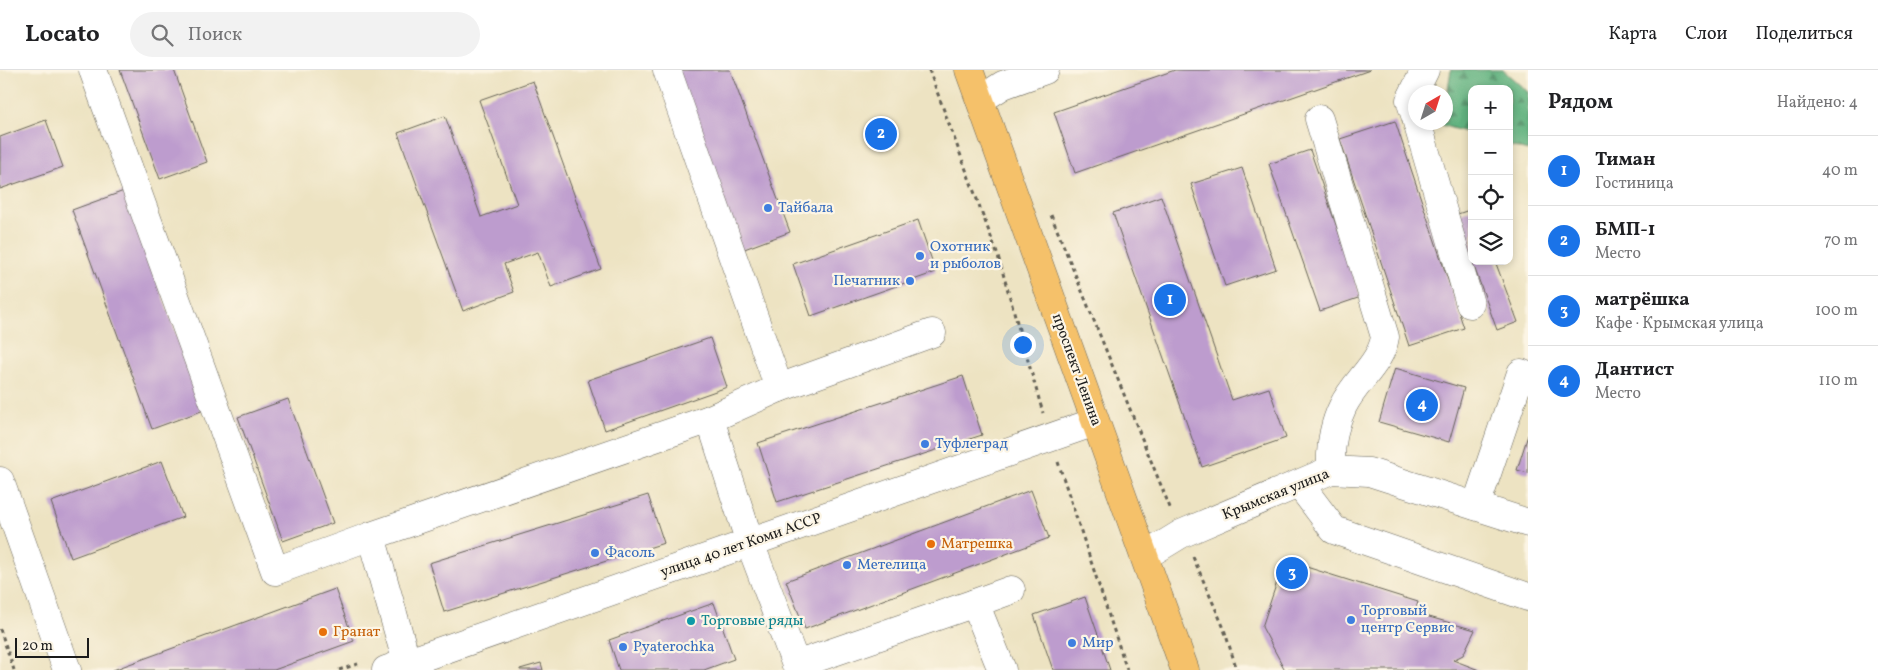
<!DOCTYPE html>
<html lang="ru">
<meta charset="utf-8">
<style>
:root{--surface:#fff;--page:#f2f2f2;--text:#202124;--muted:#757577;--line:#e0e0e0;--accent:#1a73e8}
body{margin:0;font-family:Vollkorn,serif;background:var(--page);color:var(--text)}
.controls{position:absolute;right:15px;top:15px;display:grid;overflow:hidden;border-radius:10px;box-shadow:0 2px 8px #0003}
.controls button{width:45px;height:45px;display:grid;place-items:center;padding:0;border:0;border-bottom:1px solid var(--line);background:var(--surface);color:var(--text);font:25px sans-serif}
.compass{position:absolute;left:1408px;top:15px;width:45px;height:45px;border-radius:50%;background:var(--surface);box-shadow:0 2px 8px #0003;rotate:39deg}
.scale{position:absolute;left:15px;bottom:12px;width:74px;box-sizing:border-box;padding-left:5px;border:2px solid #1c1c1c;border-top:0;font-size:14px;line-height:18px;white-space:nowrap;color:#1c1c1c;-webkit-text-stroke:4px #fcf5e5;paint-order:stroke}
.you{position:absolute;left:1022px;top:274px;width:18px;height:18px;margin:-12px;border:4px solid #fff;border-radius:50%;background:#1a73e8;box-shadow:0 0 0 8px #1a73e833}
.badge{display:grid;place-items:center;width:32px;height:32px;border-radius:50%;background:var(--accent);color:#fff;font-size:16px;font-weight:700}
.pin{position:absolute;translate:-50% -50%;border:2px solid #fff;box-shadow:0 1px 5px #0006}
.list{margin:0;padding:0;list-style:none}
h2{display:flex;justify-content:space-between;align-items:center;height:65px;margin:0;padding:0 20px;font-size:21px}
h2 small{font-size:16px;font-weight:400;color:var(--muted)}
.list li{display:grid;grid-template-columns:32px 1fr auto;gap:15px;align-items:center;box-sizing:border-box;height:70px;padding:0 20px;border-top:1px solid var(--line)}
.list b{display:block;font-size:19px;white-space:nowrap}
.list p{margin:0;font-size:16px;white-space:nowrap;color:var(--muted)}
.list em{font-size:16px;font-style:normal;color:var(--muted)}
.icon{flex:none;width:28px;height:28px;fill:none;stroke:currentColor;stroke-width:2;stroke-linecap:round;stroke-linejoin:round}
.map{position:relative;flex:none;width:1528px;height:600px;overflow:hidden}
header{display:flex;align-items:center;gap:30px;box-sizing:border-box;height:70px;padding:0 25px;background:var(--surface);border-bottom:1px solid var(--line)}
header strong{font-size:24px}
nav{display:flex;gap:28px;margin-inline-start:auto;font-size:18px}
.search{width:350px;height:45px;background:var(--page);display:flex;align-items:center;gap:12px;box-sizing:border-box;padding:0 18px;border-radius:28px;color:var(--muted);font-size:19px}
main{display:flex}
aside{flex:1;background:var(--surface)}
.map>svg:first-child{display:block}
</style>
<header>
<strong>Locato</strong>
<div class="search"><svg class="icon" aria-label="search" viewBox="0 0 24 24"><circle cx="10" cy="10" r="6"/><path d="M15 15l6 6"/></svg>Поиск</div>
<nav><a>Карта</a><a>Слои</a><a>Поделиться</a></nav>
</header>
<main>
<div class="map">
<svg width="1528" height="600" viewBox="0 0 1528 600">
<defs>
<pattern id="forest-firs" width="22" height="20" patternUnits="userSpaceOnUse" patternTransform="scale(1.25)"><rect width="22" height="20" fill="#61b27f"/><path d="M5 1l3.5 6h-7zM16 11l3.5 6h-7z" fill="#4f9067"/></pattern>
</defs>
<rect width="100%" height="100%" fill="#fcf5e5"/>
<filter id="ink" filterUnits="userSpaceOnUse"><feTurbulence type="fractalNoise" baseFrequency=".02" numOctaves="2"/><feDisplacementMap in="SourceGraphic" scale="10" xChannelSelector="R" yChannelSelector="G"/><feConvolveMatrix kernelMatrix="1 2 1 2 8 2 1 2 1" color-interpolation-filters="sRGB"/></filter>
<filter id="wash" filterUnits="userSpaceOnUse"><feTurbulence type="fractalNoise" baseFrequency=".0096" numOctaves="4" result="noise"/><feDisplacementMap in="SourceGraphic" scale="20" xChannelSelector="R" yChannelSelector="G"/><feGaussianBlur stdDeviation="1.12" result="paint"/><feColorMatrix in="noise" values="0 0 0 0 0 0 0 0 0 0 0 0 0 0 0 0 0 1.4 0 .05"/><feComposite in="paint" operator="in"/></filter>
<g filter="url(#wash)">
<rect width="100%" height="100%" fill="#ede3c2"/>
<path fill="url(#forest-firs)" stroke="#3e674e" d="M1451,0H1503L1528,22V81L1509,76V19H1472V64L1441,55V53L1446,52V30Z"/>
<g id="blocks">
<g fill="#bd9cce">
<path d="M120,0H174L207,92L160,109Z"/>
<path d="M672,0H730L790,162L739,181Z"/>
<path d="M1175,0H1370L1075,103L1054,42Z"/>
<path d="M533,11L601,199L551,217L538,182L504,194L514,222L463,241L398,63L445,46L481,147L517,134L479,30Z"/>
<path d="M46,50L63,97L0,119V67Z"/>
<path d="M1395,51L1464,258L1409,276L1340,69Z"/>
<path d="M1310,80L1361,227L1320,241L1269,94Z"/>
<path d="M1242,98L1276,199L1225,216L1191,114Z"/>
<path d="M124,121L204,340L152,359L72,140Z"/>
<path d="M1161,126L1232,330L1269,318L1286,368L1202,397L1113,143Z"/>
<path d="M1472,139V191L1455,145Z"/>
<path d="M918,150L936,202L811,246L793,194Z"/>
<path d="M1472,191H1495L1518,252L1497,260Z"/>
<path d="M710,268L727,317L605,360L588,310Z"/>
<path d="M1395,298L1464,318L1449,372L1379,352Z"/>
<path d="M963,306L982,365L777,432L758,373Z"/>
<path d="M288,329L333,453L283,471L238,347Z"/>
<path d="M1528,365V403L1517,400Z"/>
<path d="M162,391L183,447L71,488L51,432Z"/>
<path d="M1031,420L1049,468L805,559L786,511Z"/>
<path d="M648,425L664,473L444,542L429,493Z"/>
<path d="M1300,495L1418,532L1415,543L1475,560L1463,585L1453,590L1479,600H1285L1262,557L1279,506L1288,497Z"/>
<path d="M335,519L354,571L274,600H113Z"/>
<path d="M1085,527L1110,600H1053L1034,545Z"/>
<path d="M714,533L734,589L704,600H619L609,570Z"/>
<path d="M541,593L543,600H520V599Z"/>
</g>
</g>
</g>
<g filter="url(#ink)">
<use href="#blocks" fill-opacity="0" stroke="#656256" stroke-width="1"/>
<g fill="none" stroke-linecap="round" stroke-linejoin="round">
<defs>
<g id="minor">
<path d="M93,0L275,501L371,466"/>
<path d="M667,0L779,318"/>
<path d="M980,30L1003,15L1045,0"/>
<path d="M1416,48L1410,30L1425,0"/>
<path d="M1319,49L1385,267C1381,294 1355,311 1343,336C1333,356 1330,378 1331,400"/>
<path d="M1417,52L1470,234"/>
<path d="M932,263L779,318L710,349L750,473L796,595L975,533L1002,600"/>
<path d="M0,411L67,600"/>
<path d="M1300,415L1334,460L1528,527"/>
<path d="M1476,436L1521,303L1528,306"/>
<path d="M1145,486L1181,464L1331,400L1369,402L1528,453"/>
<path d="M975,533L1011,520"/>
<path d="M386,600L1095,352"/>
<path d="M409,600L371,466L710,349"/>
</g>
<path id="major" d="M969,0L1185,600"/>
</defs>
<use href="#minor" stroke="#656256" stroke-width="29"/>
<use href="#major" stroke="#656256" stroke-width="29"/>
<g stroke="#656256" stroke-width="3" stroke-dasharray="4 4" stroke-linecap="butt">
<path d="M929,0L998,186L1043,343"/>
<path d="M1051,145L1171,440"/>
<path d="M1058,392L1127,600"/>
<path d="M1193,487L1223,556L1237,600"/>
<path d="M0,559L14,600"/>
<path d="M339,600L361,593"/>
</g>
<use href="#minor" stroke="#fff" stroke-width="28"/>
<use href="#major" stroke="#f5c16b" stroke-width="28"/>
</g>
</g>
<g fill="#3f7fe0" stroke="#fcf5e5" stroke-width="2">
<circle cx="768" cy="138" r="5"/>
<circle cx="920" cy="186" r="5"/>
<circle cx="910" cy="211" r="5"/>
<circle cx="925" cy="374" r="5"/>
<circle cx="595" cy="483" r="5"/>
<circle cx="847" cy="495" r="5"/>
<circle cx="1351" cy="550" r="5"/>
<circle cx="1072" cy="573" r="5"/>
<circle cx="623" cy="577" r="5"/>
</g>
<g fill="#e8710a" stroke="#fcf5e5" stroke-width="2">
<circle cx="931" cy="474" r="5"/>
<circle cx="323" cy="562" r="5"/>
</g>
<circle fill="#0f9aa8" stroke="#fcf5e5" stroke-width="2" cx="691" cy="551" r="5"/>
<g text-anchor="middle" dominant-baseline="central" stroke-width="4.5" stroke-linejoin="round" paint-order="stroke">
<g font-size="15" fill="#366cbe" stroke="#fcf5e5" text-anchor="start">
<text x="778" y="138">Тайбала</text>
<text x="930" y="177">Охотник<tspan x="930" dy="17">и рыболов</tspan></text>
<text x="900" y="211" text-anchor="end">Печатник</text>
<text x="935" y="374">Туфлеград</text>
<text x="605" y="483">Фасоль</text>
<text x="857" y="495">Метелица</text>
<text x="1361" y="541">Торговый<tspan x="1361" dy="17">центр Сервис</tspan></text>
<text x="1082" y="573">Мир</text>
<text x="633" y="577">Pyaterochka</text>
</g>
<g font-size="15" fill="#1c1c1c" stroke="#fcf5e5">
<text transform="translate(1076 300) rotate(70)">проспект Ленина</text>
<text transform="translate(1276 425) rotate(-22)">Крымская улица</text>
<text transform="translate(741 476) rotate(-19)">улица 40 лет Коми АССР</text>
</g>
<g font-size="15" fill="#c56008" stroke="#fcf5e5" text-anchor="start">
<text x="941" y="474">Матрешка</text>
<text x="333" y="562">Гранат</text>
</g>
<g font-size="15" fill="#0d838f" stroke="#fcf5e5" text-anchor="start">
<text x="701" y="551">Торговые ряды</text>
</g>
</g>
</svg>
<div class="controls">
<button>+</button>
<button>−</button>
<button><svg class="icon" aria-label="locate" viewBox="0 0 24 24"><circle cx="12" cy="12" r="6"/><path d="M12 2v4M12 18v4M2 12h4M18 12h4"/></svg></button>
<button><svg class="icon" aria-label="layers" viewBox="0 0 24 24"><path d="M12 4l9 5-9 5-9-5zM3 14l9 5 9-5"/></svg></button>
</div>
<svg class="compass" viewBox="-18 -18 36 36"><path d="M0-13l5 13h-10z" fill="#e53935"/><path d="M0 13l5-13h-10z" fill="#757577"/></svg>
<div class="scale">20 m</div>
<div class="you"></div>
<div class="pin badge" style="left:1170px;top:230px">1</div>
<div class="pin badge" style="left:881px;top:64px">2</div>
<div class="pin badge" style="left:1292px;top:503px">3</div>
<div class="pin badge" style="left:1422px;top:335px">4</div>
</div>
<aside>
<h2>Рядом<small>Найдено: 4</small></h2>
<ul class="list">
<li><span class="badge">1</span><div><b>Тиман</b><p>Гостиница</p></div><em>40 m</em></li>
<li><span class="badge">2</span><div><b>БМП-1</b><p>Место</p></div><em>70 m</em></li>
<li><span class="badge">3</span><div><b>матрёшка</b><p>Кафе · Крымская улица</p></div><em>100 m</em></li>
<li><span class="badge">4</span><div><b>Дантист</b><p>Место</p></div><em>110 m</em></li>
</ul>
</aside>
</main>
